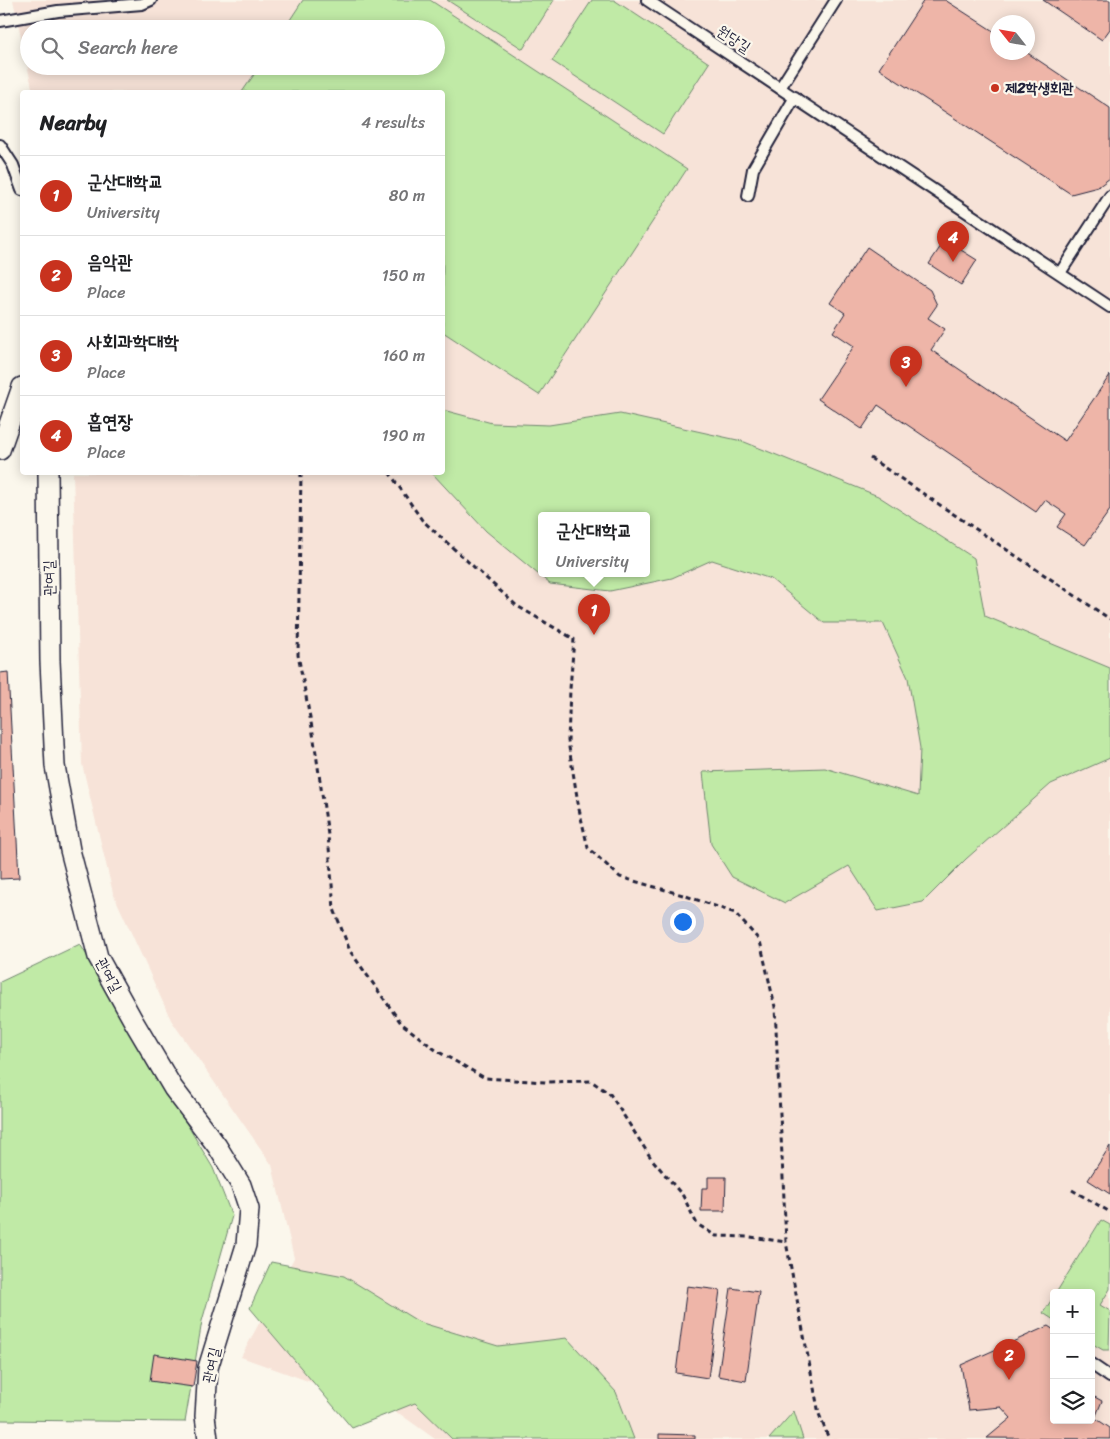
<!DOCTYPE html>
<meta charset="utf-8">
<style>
:root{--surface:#fff;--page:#f2f2f2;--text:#202124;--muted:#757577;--line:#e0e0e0;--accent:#c8321e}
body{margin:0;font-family:Sriracha,"Poor Story",sans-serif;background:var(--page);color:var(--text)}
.controls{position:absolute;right:15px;bottom:15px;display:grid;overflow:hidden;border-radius:5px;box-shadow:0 2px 12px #0003}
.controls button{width:45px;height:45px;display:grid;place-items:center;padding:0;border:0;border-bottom:1px solid var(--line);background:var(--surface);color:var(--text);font:25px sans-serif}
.compass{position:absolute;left:990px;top:15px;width:45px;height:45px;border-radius:50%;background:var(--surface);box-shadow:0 2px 12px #0003;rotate:301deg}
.you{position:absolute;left:682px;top:921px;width:18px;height:18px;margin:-12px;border:4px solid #fff;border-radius:50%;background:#1a73e8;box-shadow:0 0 0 8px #1a73e833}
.badge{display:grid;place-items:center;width:32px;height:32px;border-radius:50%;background:var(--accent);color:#fff;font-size:16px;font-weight:700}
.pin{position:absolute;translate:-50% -41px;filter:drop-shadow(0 1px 2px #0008)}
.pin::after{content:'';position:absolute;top:26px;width:18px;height:15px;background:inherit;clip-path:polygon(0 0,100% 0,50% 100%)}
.popup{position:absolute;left:538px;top:512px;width:112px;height:65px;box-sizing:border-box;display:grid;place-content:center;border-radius:5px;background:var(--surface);filter:drop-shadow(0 1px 4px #0005);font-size:16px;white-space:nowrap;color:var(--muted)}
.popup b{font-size:19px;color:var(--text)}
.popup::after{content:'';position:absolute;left:50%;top:100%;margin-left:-10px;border:10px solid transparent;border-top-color:var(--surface)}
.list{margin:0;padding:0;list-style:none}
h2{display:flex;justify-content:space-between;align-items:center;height:65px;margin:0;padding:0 20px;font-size:21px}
h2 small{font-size:16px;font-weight:400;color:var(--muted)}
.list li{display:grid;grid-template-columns:32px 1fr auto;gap:15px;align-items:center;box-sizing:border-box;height:80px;padding:0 20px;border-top:1px solid var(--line)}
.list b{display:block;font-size:19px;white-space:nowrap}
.list p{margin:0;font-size:16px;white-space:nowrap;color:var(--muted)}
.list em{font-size:16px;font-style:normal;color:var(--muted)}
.icon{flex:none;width:28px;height:28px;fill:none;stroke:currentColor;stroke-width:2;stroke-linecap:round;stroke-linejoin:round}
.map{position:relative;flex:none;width:1110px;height:1439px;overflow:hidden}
.search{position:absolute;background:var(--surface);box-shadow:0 2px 12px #0003;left:20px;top:20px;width:425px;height:55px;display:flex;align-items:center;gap:12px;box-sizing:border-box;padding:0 18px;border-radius:28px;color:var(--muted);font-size:19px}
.panel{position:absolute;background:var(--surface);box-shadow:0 2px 12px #0003;left:20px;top:90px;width:425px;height:385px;border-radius:5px}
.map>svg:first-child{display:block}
</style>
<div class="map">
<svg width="1110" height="1439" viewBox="0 0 1110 1439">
<rect width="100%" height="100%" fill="#fbf7ec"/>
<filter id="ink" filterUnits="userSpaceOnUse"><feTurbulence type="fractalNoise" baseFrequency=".02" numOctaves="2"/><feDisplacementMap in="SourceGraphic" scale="10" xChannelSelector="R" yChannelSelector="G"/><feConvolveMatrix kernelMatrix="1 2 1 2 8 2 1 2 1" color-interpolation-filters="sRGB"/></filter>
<g filter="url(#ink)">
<path fill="#f7e3d8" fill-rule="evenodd" d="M13,0H1110V1439H435L400,1414L241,1357L294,1258L272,1165L171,1020L113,893L82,764L73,473L442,472V92H33ZM998,22H1028V52H998ZM29,29H436V66H29ZM542,516H646V574H542ZM1054,1293H1091V1420H1054Z"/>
<g fill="#c0eaa6" stroke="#718670" fill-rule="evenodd">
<path d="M303,0H430L687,169L539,395L443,332L442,92H242L260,66H436V29H284Z"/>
<path d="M447,0H554L523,49Z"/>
<path d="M592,0H614L709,63L663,134L552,61Z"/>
<path d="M443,410L492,423L549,425L620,414L742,441L878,496L974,558L985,616L1110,668V758L1051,784L966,859L923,902L878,911L849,866L785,903L732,877L711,844L703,772L825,768L918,796L920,748L908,678L883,623H824L771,579L712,560L672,578L610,591L550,584L486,531L432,473L442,472ZM646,516V574H542V516Z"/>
<path d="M80,944L213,1168L232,1216L202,1321L185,1422L0,1420V982Z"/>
<path d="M1101,1220L1110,1225V1289L1100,1305L1110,1311L1109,1350H1103L1091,1343V1293H1056Z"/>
<path d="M271,1262L344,1276L419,1322L498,1346L567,1338L616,1392L634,1439H452L415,1403L352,1428L250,1308Z"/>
<path d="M1054,1296V1320L1043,1313Z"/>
<path d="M794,1411L803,1439H769Z"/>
</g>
<g fill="#eeb5a8" stroke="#22223b">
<path d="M924,0H945L998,34V52H1026L1110,108V178L1098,187L1071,194L879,69Z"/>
<path d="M1043,0H1110V29L1102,40Z"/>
<path d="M945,240L977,260L961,285L929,264Z"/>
<path d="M867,247L930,290L937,305L928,318L945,329L931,350L1065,441L1110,375V510L1085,545L1057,527L1066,514L1045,500L1036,512L878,405L862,429L818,399L854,346L833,332L845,313L830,303Z"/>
<path d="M8,672L19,878L0,879V673Z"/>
<path d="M1110,1146V1194L1088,1180Z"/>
<path d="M708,1177H726L725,1211H701L702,1188H708Z"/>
<path d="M687,1286L720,1290L708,1378L676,1373Z"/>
<path d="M731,1288L759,1292L746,1381L718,1376Z"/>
<path d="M1048,1326L1054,1330V1420H1091V1395L1102,1401L1095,1418L1110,1428V1439L987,1438L1011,1418L1001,1407L969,1410L961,1365Z"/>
<path d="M154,1354L197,1361L193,1387L150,1381Z"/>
<path d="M659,1434L695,1435V1439H659Z"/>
</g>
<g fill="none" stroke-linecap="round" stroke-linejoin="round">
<defs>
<g id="lane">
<path d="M647,0L1110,307"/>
<path d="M0,21L58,11L142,4L151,0"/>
<path d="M780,88L836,0"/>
<path d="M0,145L13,165L22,190"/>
<path d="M748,196L753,169L795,97"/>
<path d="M1060,273L1110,196"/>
<path d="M1091,1364L1110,1377"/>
</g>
<g id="street">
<path d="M0,450L22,387"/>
<path d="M48,472L50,661L55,766L70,850L98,957L134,1022L173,1088L217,1146L241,1185L249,1209L246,1245L208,1368L205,1416L208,1439"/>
</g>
</defs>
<use href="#lane" stroke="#22223b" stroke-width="14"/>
<use href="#street" stroke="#22223b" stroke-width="22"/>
<g stroke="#22223b" stroke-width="3" stroke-dasharray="5 4" stroke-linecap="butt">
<path d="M870,458L1110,619"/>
<path d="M301,472L298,655L313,733L328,835L334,909L350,951L401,1023L437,1051L485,1078L545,1082L591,1081L610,1094L651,1158L683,1196L697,1224L716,1236L750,1237L786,1242"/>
<path d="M389,472L422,520L517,606L574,639L570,689L568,741L579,809L588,848L620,877L683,895L735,913L760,941L775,1007L786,1242L819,1414L829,1439"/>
<path d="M1072,1190L1110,1212"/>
</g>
<use href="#lane" stroke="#fbf7ec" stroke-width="10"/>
<use href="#street" stroke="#fbf7ec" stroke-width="19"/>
</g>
</g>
<circle fill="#c8321e" stroke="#fbf7ec" stroke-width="2" cx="995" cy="88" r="5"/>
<g text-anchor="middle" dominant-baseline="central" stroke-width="4.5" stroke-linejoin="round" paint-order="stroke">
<g font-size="15" fill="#22223b" stroke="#fbf7ec">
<text transform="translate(734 39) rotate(33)">원당길</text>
<text transform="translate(49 578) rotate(-91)">관여길</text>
<text transform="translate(109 975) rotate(62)">관여길</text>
<text transform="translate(211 1365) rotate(-78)">관여길</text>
</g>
<g font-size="15" font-weight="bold" fill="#22223b" stroke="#fbf7ec" text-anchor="start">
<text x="1005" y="88">제2학생회관</text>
</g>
</g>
</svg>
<div class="controls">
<button>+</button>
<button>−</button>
<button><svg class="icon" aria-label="layers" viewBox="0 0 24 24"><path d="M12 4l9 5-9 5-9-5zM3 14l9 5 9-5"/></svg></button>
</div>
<svg class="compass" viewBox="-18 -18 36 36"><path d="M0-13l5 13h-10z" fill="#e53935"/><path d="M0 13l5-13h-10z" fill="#757577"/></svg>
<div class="you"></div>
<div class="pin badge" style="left:594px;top:635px">1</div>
<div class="popup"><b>군산대학교</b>University</div>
<div class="pin badge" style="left:1009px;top:1380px">2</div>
<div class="pin badge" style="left:906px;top:387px">3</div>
<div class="pin badge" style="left:953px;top:262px">4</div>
<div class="search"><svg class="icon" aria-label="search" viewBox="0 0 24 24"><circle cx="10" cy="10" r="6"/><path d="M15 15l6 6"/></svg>Search here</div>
<section class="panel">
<h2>Nearby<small>4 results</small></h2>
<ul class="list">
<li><span class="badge">1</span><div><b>군산대학교</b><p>University</p></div><em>80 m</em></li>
<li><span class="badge">2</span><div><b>음악관</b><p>Place</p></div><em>150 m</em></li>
<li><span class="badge">3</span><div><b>사회과학대학</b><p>Place</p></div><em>160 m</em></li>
<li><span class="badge">4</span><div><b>흡연장</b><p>Place</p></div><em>190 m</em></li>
</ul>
</section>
</div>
